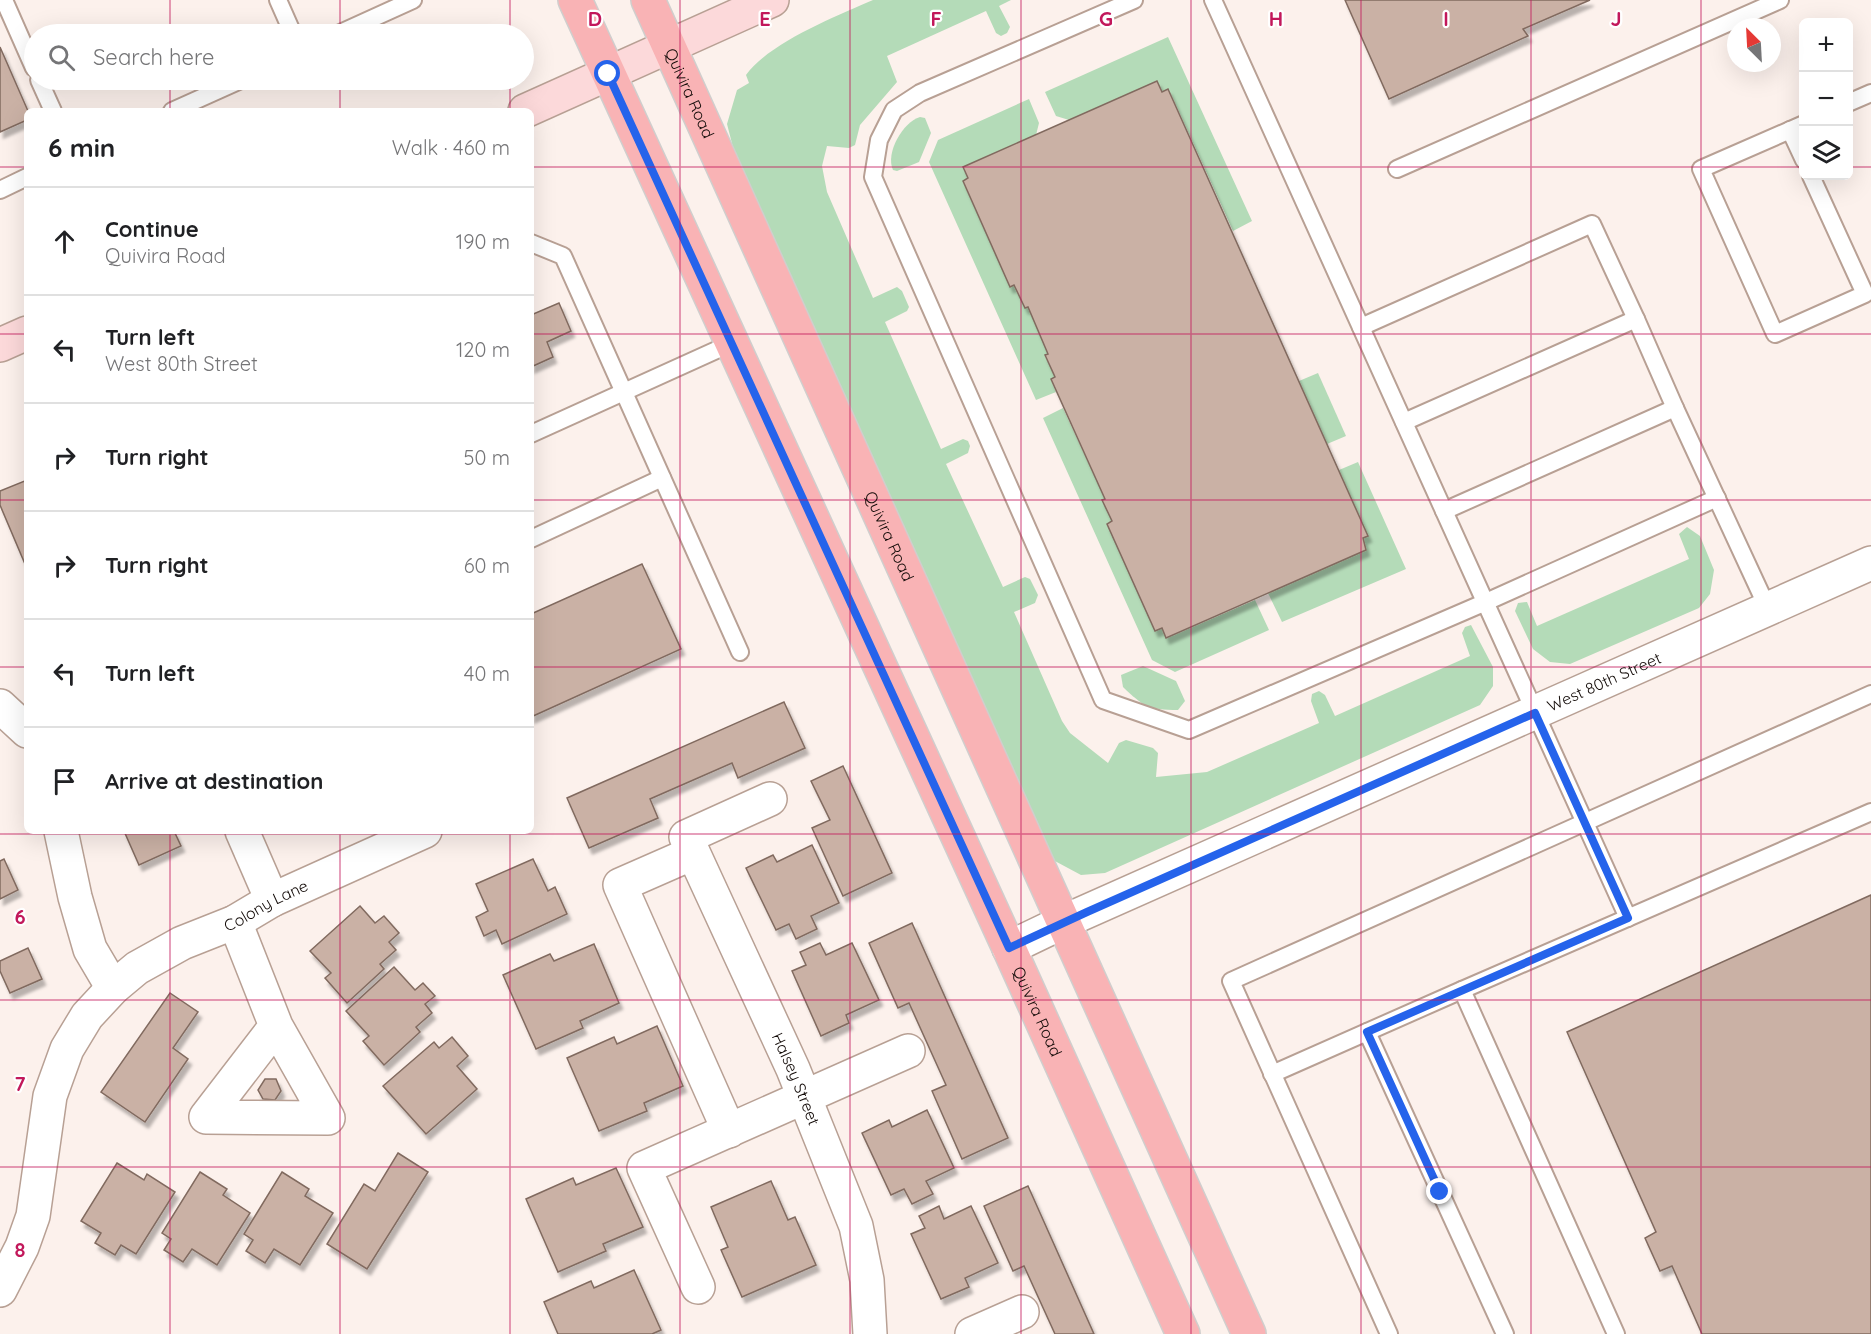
<!DOCTYPE html>
<meta charset="utf-8">
<style>
:root{--surface:#fff;--page:#f6f6f6;--text:#202124;--muted:#757577;--line:#e0e0e0}
body{margin:0;font-family:Quicksand,sans-serif;background:var(--page);color:var(--text)}
.controls{position:absolute;right:18px;top:18px;display:grid;overflow:hidden;border-radius:9px;box-shadow:0 6px 24px #0002}
.controls button{width:54px;height:54px;display:grid;place-items:center;padding:0;border:0;border-bottom:2px solid var(--line);background:var(--surface);color:var(--text);font:30px sans-serif}
.compass{position:absolute;left:1727px;top:18px;width:54px;height:54px;border-radius:50%;background:var(--surface);box-shadow:0 6px 24px #0002;rotate:336deg}
.stop{position:absolute;width:18px;height:18px;margin:-14px;border:4px solid #2563eb;border-radius:50%;background:#fff}
.stop.end{background:#2563eb;border-color:#fff;box-shadow:0 2px 6px #0008}
.list{margin:0;padding:0;list-style:none}
h2{display:flex;justify-content:space-between;align-items:center;height:78px;margin:0;padding:0 24px;font-size:26px}
h2 small{font-size:20px;font-weight:400;color:var(--muted)}
.list li{display:grid;grid-template-columns:39px 1fr auto;gap:18px;align-items:center;box-sizing:border-box;height:108px;padding:0 24px;border-top:2px solid var(--line)}
.list b{display:block;font-size:22px;white-space:nowrap}
.list p{margin:0;font-size:20px;white-space:nowrap;color:var(--muted)}
.list em{font-size:20px;font-style:normal;color:var(--muted)}
.icon{flex:none;width:33px;height:33px;fill:none;stroke:currentColor;stroke-width:2;stroke-linecap:round;stroke-linejoin:round}
.map{position:relative;flex:none;width:1871px;height:1334px;overflow:hidden}
.search{position:absolute;background:var(--surface);box-shadow:0 6px 24px #0002;left:24px;top:24px;width:510px;height:66px;display:flex;align-items:center;gap:15px;box-sizing:border-box;padding:0 21px;border-radius:33px;color:var(--muted);font-size:22px}
.panel{position:absolute;background:var(--surface);box-shadow:0 6px 24px #0002;left:24px;top:108px;width:510px;height:726px;border-radius:9px}
.map>svg:first-child{display:block}
</style>
<div class="map">
<svg width="1871" height="1334" viewBox="0 0 1871 1334">
<defs>
<filter id="shadow"><feDropShadow dx="3.5" dy="6" stdDeviation="1.5" flood-color="#0004"/></filter>
</defs>
<rect width="100%" height="100%" fill="#fcf1ec"/>
<g fill="#b4dbb8">
<path d="M873,0H1011L999,6L1010,27L1007,33L1001,36L996,33L986,11L887,56L897,82L860,125L855,145L849,148L827,146L822,166L827,192L873,298L897,287L902,291L909,307L907,311L885,322L941,449L963,439L968,441L970,446L968,453L946,464L1003,587L1025,577L1030,579L1038,595L1035,603L1014,612L1062,721L1070,733L1108,763L1119,743L1126,740L1153,748L1158,753L1156,777L1207,772L1319,723L1311,701L1312,694L1319,691L1325,695L1335,716L1470,656L1462,633L1465,627L1471,625L1493,667V686L1480,705L1105,873L1081,875L1053,860L736,159L727,124L737,90L749,83L746,75C769,43 836,16 873,0Z"/>
<path d="M1168,37L1252,221L1233,231L1169,90L1162,92L1157,81L1069,120L1056,116L1045,92Z"/>
<path d="M1029,99L1039,123L1036,135L963,167L968,178L963,182L1010,287L1014,285L1025,308L1028,307L1048,354L1045,356L1055,377L1051,380L1056,392L1036,400L929,162L938,140Z"/>
<path d="M920,117L925,118L931,133L919,162L897,171L893,170C885,153 903,122 920,117Z"/>
<path d="M1318,373L1346,436L1327,444L1299,381Z"/>
<path d="M1063,408L1105,499L1102,500L1112,521L1107,524L1155,630L1162,628L1167,638L1255,600L1269,630L1175,672L1152,660L1043,418Z"/>
<path d="M1358,462L1406,569L1282,622L1268,593L1366,550L1363,538L1368,536L1339,470Z"/>
<path d="M1687,527L1700,536L1714,570L1710,594L1699,608L1570,664L1550,662L1533,649L1515,611L1518,603L1527,602L1537,626L1689,559L1679,534Z"/>
<path d="M1143,666L1176,681L1185,701L1178,710C1148,710 1143,706 1123,687L1121,675Z"/>
</g>
<g fill="#cab1a5" stroke="#816a5f" stroke-width="1.5" filter="url(#shadow)">
<path d="M1345,0H1590L1523,29L1528,36L1389,99Z"/>
<path d="M0,47L28,111L27,120L0,132Z"/>
<path d="M1157,81L1162,92L1168,89L1368,536L1363,538L1366,550L1166,638L1162,628L1155,631L1107,524L1112,521L1102,500L1105,499L1051,379L1055,377L1045,355L1048,354L1028,307L1025,308L1014,285L1010,287L963,181L968,178L963,167Z"/>
<path d="M559,303L571,331L547,342L553,357L531,367V315Z"/>
<path d="M27,480V563L25,564L0,505V491Z"/>
<path d="M642,564L681,649L531,717V614Z"/>
<path d="M784,702L805,748L738,778L732,763L650,799L658,818L589,848L567,798Z"/>
<path d="M843,766L892,873L843,896L812,828L830,820L811,781Z"/>
<path d="M124,831H174L181,846L139,865Z"/>
<path d="M812,845L839,903L811,916L817,929L796,939L789,924L776,930L746,868L773,855L777,862Z"/>
<path d="M4,859L18,890L0,899V861Z"/>
<path d="M533,859L548,891L555,887L567,914L502,944L496,930L484,936L476,917L488,911L476,884Z"/>
<path d="M1871,895V1334H1702L1672,1266L1660,1271L1645,1238L1656,1232L1567,1032Z"/>
<path d="M360,906L375,923L384,916L399,933L389,942L396,950L380,964L384,969L347,1003L325,978L331,973L310,951Z"/>
<path d="M912,923L1008,1138L962,1159L932,1091L946,1085L909,1003L898,1008L869,943Z"/>
<path d="M820,943L826,955L852,943L879,1000L846,1015L849,1023L821,1036L792,971L806,965L800,952Z"/>
<path d="M594,944L619,1003L580,1021L583,1028L536,1049L503,975L550,954L554,961Z"/>
<path d="M28,948L42,979L10,993L0,971V961Z"/>
<path d="M394,967L415,990L423,983L435,996L425,1004L432,1013L416,1027L420,1032L384,1065L363,1041L369,1036L346,1011Z"/>
<path d="M170,993L198,1012L173,1048L188,1059L145,1122L101,1092Z"/>
<path d="M657,1026L683,1086L644,1103L647,1111L599,1131L567,1058L614,1037L617,1044Z"/>
<path d="M452,1037L468,1056L457,1066L477,1089L426,1134L383,1086L434,1042L439,1048Z"/>
<path d="M265,1079H276L281,1091L275,1100L263,1099L258,1090Z"/>
<path d="M927,1110L954,1168L926,1181L933,1194L912,1204L904,1189L891,1195L862,1133L889,1120L892,1127Z"/>
<path d="M398,1153L428,1172L367,1269L327,1244L364,1184L375,1191Z"/>
<path d="M117,1163L144,1180L147,1174L175,1192L136,1254L121,1245L115,1255L95,1243L101,1233L81,1221Z"/>
<path d="M616,1168L643,1227L603,1244L606,1251L558,1272L526,1199L573,1178L576,1185Z"/>
<path d="M200,1172L227,1189L223,1195L250,1213L217,1265L192,1249L183,1262L164,1250L171,1239L162,1233Z"/>
<path d="M282,1172L309,1189L305,1196L333,1213L300,1265L274,1249L265,1263L246,1251L253,1240L244,1234Z"/>
<path d="M771,1181L788,1220L795,1217L816,1265L742,1297L721,1250L728,1247L711,1207Z"/>
<path d="M1028,1186L1094,1334H1055L1024,1266L1013,1271L984,1206Z"/>
<path d="M939,1206L944,1219L971,1206L998,1263L965,1278L969,1287L941,1299L911,1234L925,1228L919,1216Z"/>
<path d="M634,1270L661,1330L652,1334H558L544,1302L591,1281L594,1288Z"/>
</g>
<g fill="none" stroke-linecap="round" stroke-linejoin="round">
<defs>
<g id="lane">
<path d="M4,0L34,68"/>
<path d="M278,0L293,34"/>
<path d="M1134,0L920,93L894,110L879,140L873,177L1103,700L1189,730L1486,602L1717,498"/>
<path d="M1213,0L1628,918"/>
<path d="M338,34L413,0"/>
<path d="M39,80L53,111"/>
<path d="M1848,103L1871,93"/>
<path d="M172,111L241,80"/>
<path d="M1804,124L1701,169L1775,334L1865,294L1811,176"/>
<path d="M1790,130L1804,160"/>
<path d="M1397,169L1780,0"/>
<path d="M0,190L27,177"/>
<path d="M531,243L563,256L740,652"/>
<path d="M1361,327L1592,224L1636,319"/>
<path d="M1404,422L1636,319L1675,408"/>
<path d="M531,434L732,343"/>
<path d="M1444,511L1675,408L1768,609"/>
<path d="M531,539L662,478"/>
<path d="M1462,990L1871,812"/>
<path d="M1367,1032L1505,1334"/>
<path d="M1272,1074L1462,990L1616,1334"/>
<path d="M1389,1334L1231,981L1871,694"/>
</g>
<g id="street">
<path d="M0,706L27,731"/>
<path id="s1" d="M770,799L686,837L793,1069L856,1226L867,1280L870,1334"/>
<path d="M61,831L75,897L90,949L113,988"/>
<path d="M242,831L272,900"/>
<path d="M693,853L620,885L729,1131"/>
<path d="M235,922L276,1026L206,1117L328,1118L276,1026"/>
<path id="s2" d="M1009,948L1063,922L1871,563"/>
<path d="M698,1287L644,1168L908,1051"/>
<path id="s3" d="M0,1290L22,1247L33,1216L50,1096L67,1049L87,1016L113,988L137,968L182,943L235,922L272,900L425,831"/>
<path d="M972,1334L1022,1312"/>
</g>
<g id="secondary">
<path d="M525,111L772,0"/>
<path d="M0,345L27,333"/>
</g>
<g id="primary">
<path id="s4" d="M575,0L1009,948L1183,1334"/>
<path id="s5" d="M648,0L1249,1334"/>
</g>
</defs>
<use href="#lane" stroke="#b8a094" stroke-width="20"/>
<use href="#street" stroke="#b8a094" stroke-width="36"/>
<use href="#secondary" stroke="#b8a094" stroke-width="36"/>
<use href="#primary" stroke="#d0cecd" stroke-width="36"/>
<use href="#lane" stroke="#fff" stroke-width="16"/>
<use href="#street" stroke="#fff" stroke-width="33"/>
<use href="#secondary" stroke="#fcd9da" stroke-width="33"/>
<use href="#primary" stroke="#f9b3b5" stroke-width="33"/>
</g>
<g fill="none" stroke-linecap="round" stroke-linejoin="round">
<path stroke="#2563eb" stroke-width="8" d="M608,74L1009,948L1087,912L1535,713L1628,918L1367,1032L1440,1192"/>
</g>
<path fill="none" stroke="#c2185b" stroke-width="1.5" stroke-opacity="0.55" d="M170,0V34M340,0V34M510,0V34M680,0V1334M850,0V1334M1021,0V1334M1191,0V1334M1361,0V1334M1531,0V1334M1701,0V1334M170,80V111M340,80V111M510,80V111M0,167H27M531,167H1804M1848,167H1871M0,334H27M531,334H1871M0,500H27M531,500H1871M0,667H27M531,667H1871M170,831V1334M340,831V1334M510,831V1334M0,834H1871M0,1000H1871M0,1167H1871"/>
<g text-anchor="middle" dominant-baseline="central" stroke-width="4.5" stroke-linejoin="round" paint-order="stroke">
<g font-size="16" fill="#120a07" stroke="#fff">
<text stroke="none"><textPath href="#s5" startOffset="102">Quivira Road</textPath></text>
<text stroke="none"><textPath href="#s5" startOffset="588">Quivira Road</textPath></text>
<text stroke="none"><textPath href="#s2" startOffset="652">West 80th Street</textPath></text>
<text stroke="none"><textPath href="#s3" startOffset="504">Colony Lane</textPath></text>
<text stroke="none"><textPath href="#s4" startOffset="1112">Quivira Road</textPath></text>
<text stroke="none"><textPath href="#s1" startOffset="358">Halsey Street</textPath></text>
</g>
</g>
<g font-size="20" text-anchor="middle" font-weight="bold" fill="#c2185b" stroke="#fff" stroke-width="4.5" stroke-linejoin="round" paint-order="stroke">
<text x="595" y="26">D</text>
<text x="765" y="26">E</text>
<text x="936" y="26">F</text>
<text x="1106" y="26">G</text>
<text x="1276" y="26">H</text>
<text x="1446" y="26">I</text>
<text x="1616" y="26">J</text>
<text x="20" y="924">6</text>
<text x="20" y="1091">7</text>
<text x="20" y="1257">8</text>
</g>
</svg>
<div class="controls">
<button>+</button>
<button>−</button>
<button><svg class="icon" aria-label="layers" viewBox="0 0 24 24"><path d="M12 4l9 5-9 5-9-5zM3 14l9 5 9-5"/></svg></button>
</div>
<svg class="compass" viewBox="-18 -18 36 36"><path d="M0-13l5 13h-10z" fill="#e53935"/><path d="M0 13l5-13h-10z" fill="#757577"/></svg>
<div class="stop" style="left:608px;top:74px"></div>
<div class="stop end" style="left:1440px;top:1192px"></div>
<div class="search"><svg class="icon" aria-label="search" viewBox="0 0 24 24"><circle cx="10" cy="10" r="6"/><path d="M15 15l6 6"/></svg>Search here</div>
<section class="panel">
<h2>6 min<small>Walk · 460 m</small></h2>
<ul class="list">
<li><svg class="icon" aria-label="ahead" viewBox="0 0 24 24"><path d="M12 20V5M6 11l6-6 6 6"/></svg><div><b>Continue</b><p>Quivira Road</p></div><em>190 m</em></li>
<li><svg class="icon" aria-label="left" viewBox="0 0 24 24"><path d="M17 20v-9H6M10 6l-5 5 5 5"/></svg><div><b>Turn left</b><p>West 80th Street</p></div><em>120 m</em></li>
<li><svg class="icon" aria-label="right" viewBox="0 0 24 24"><path d="M7 20v-9h11M14 6l5 5-5 5"/></svg><div><b>Turn right</b></div><em>50 m</em></li>
<li><svg class="icon" aria-label="right" viewBox="0 0 24 24"><path d="M7 20v-9h11M14 6l5 5-5 5"/></svg><div><b>Turn right</b></div><em>60 m</em></li>
<li><svg class="icon" aria-label="left" viewBox="0 0 24 24"><path d="M17 20v-9H6M10 6l-5 5 5 5"/></svg><div><b>Turn left</b></div><em>40 m</em></li>
<li><svg class="icon" aria-label="arrive" viewBox="0 0 24 24"><path d="M6 21V4h12l-3 4 3 4H6"/></svg><div><b>Arrive at destination</b></div></li>
</ul>
</section>
</div>
